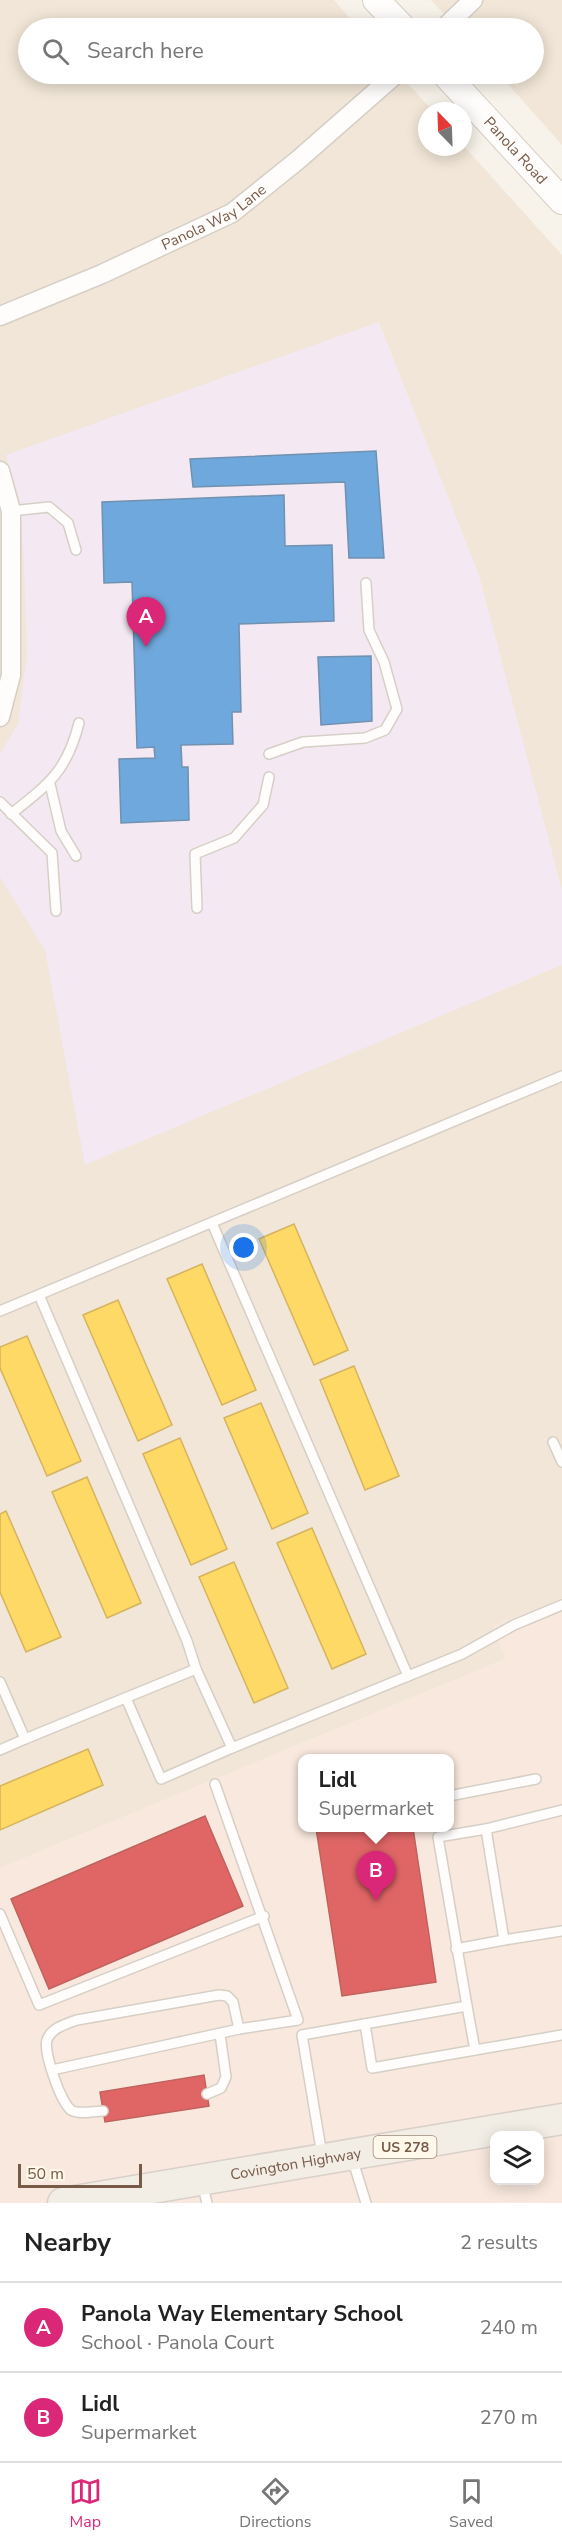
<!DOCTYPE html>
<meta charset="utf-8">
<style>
:root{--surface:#fff;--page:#f2f2f2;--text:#222;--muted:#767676;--line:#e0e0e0;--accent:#db2777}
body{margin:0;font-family:"Nunito Sans",sans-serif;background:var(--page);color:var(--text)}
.controls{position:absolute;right:18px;bottom:18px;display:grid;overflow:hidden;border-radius:12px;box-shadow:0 3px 15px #0003}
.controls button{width:54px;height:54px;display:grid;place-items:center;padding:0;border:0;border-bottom:2px solid var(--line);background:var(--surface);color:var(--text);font:30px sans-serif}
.compass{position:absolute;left:418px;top:102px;width:54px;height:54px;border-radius:50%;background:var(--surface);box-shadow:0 3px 15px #0003;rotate:337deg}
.scale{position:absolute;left:18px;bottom:15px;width:124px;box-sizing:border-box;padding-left:6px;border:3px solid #775a48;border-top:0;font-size:16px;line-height:21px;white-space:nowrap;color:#775a48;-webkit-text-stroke:4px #fff8eb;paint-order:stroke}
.you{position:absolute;left:244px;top:1248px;width:21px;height:21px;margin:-15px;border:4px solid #fff;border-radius:50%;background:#1a73e8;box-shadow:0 0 0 9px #1a73e833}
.badge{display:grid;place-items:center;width:39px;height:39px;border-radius:50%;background:var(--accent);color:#fff;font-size:20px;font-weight:700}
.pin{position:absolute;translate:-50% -50px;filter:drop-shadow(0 2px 3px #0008)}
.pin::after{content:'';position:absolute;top:32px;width:21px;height:18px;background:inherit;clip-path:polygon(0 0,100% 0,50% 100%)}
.popup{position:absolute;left:298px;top:1754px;width:156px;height:78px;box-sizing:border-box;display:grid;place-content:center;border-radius:12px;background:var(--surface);filter:drop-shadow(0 2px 4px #0005);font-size:20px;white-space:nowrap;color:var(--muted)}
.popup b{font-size:22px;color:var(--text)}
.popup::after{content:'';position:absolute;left:50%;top:100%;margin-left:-12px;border:12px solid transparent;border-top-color:var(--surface)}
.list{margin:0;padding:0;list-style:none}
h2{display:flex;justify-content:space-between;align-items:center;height:78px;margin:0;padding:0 24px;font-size:26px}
h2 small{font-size:20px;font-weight:400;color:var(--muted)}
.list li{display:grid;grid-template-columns:39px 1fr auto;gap:18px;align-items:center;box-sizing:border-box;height:90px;padding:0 24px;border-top:2px solid var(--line)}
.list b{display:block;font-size:22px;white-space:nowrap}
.list p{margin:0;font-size:20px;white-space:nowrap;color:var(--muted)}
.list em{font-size:20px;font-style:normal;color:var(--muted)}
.icon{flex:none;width:33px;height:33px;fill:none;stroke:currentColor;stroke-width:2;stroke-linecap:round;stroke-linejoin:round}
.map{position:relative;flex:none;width:562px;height:2203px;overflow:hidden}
.search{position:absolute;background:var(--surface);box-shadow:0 3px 15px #0003;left:18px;right:18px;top:18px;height:66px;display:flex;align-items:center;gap:15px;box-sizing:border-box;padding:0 21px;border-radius:33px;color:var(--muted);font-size:22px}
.sheet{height:258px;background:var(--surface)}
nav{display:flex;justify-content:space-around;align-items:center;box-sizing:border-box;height:84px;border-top:2px solid var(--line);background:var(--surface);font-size:16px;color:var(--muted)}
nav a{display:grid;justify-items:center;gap:3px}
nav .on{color:var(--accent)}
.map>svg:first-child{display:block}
</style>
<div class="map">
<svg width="562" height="2203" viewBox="0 0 562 2203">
<rect width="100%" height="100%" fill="#f7f3ea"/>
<g fill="#f1e6d7">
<path d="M0,0H334L358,28H28V74H399L433,111H427V147H463V145L562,255V1600L505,1659L0,1868Z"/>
<path d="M431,0H562V145L499,74H534V28H457Z"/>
</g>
<path fill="#f8e8dd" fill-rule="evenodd" d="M562,1598V2203H0V1868L505,1659L493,1626ZM302,1758H449V1828H302ZM494,2136H540V2180H494Z"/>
<path fill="#f4e9f3" d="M379,322L479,575L562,890V965L85,1165L45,950L0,877V754L18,724L27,655L24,562L19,497L6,455Z"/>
<g fill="#ffd966" stroke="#d6b35d" stroke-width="1.5">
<path d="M294,1224L348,1350L314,1365L259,1239Z"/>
<path d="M202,1264L256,1390L222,1405L167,1279Z"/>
<path d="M118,1300L172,1425L138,1441L83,1315Z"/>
<path d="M27,1336L81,1461L47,1476L0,1368V1347Z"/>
<path d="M354,1366L399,1476L365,1490L320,1380Z"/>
<path d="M261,1403L308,1513L272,1529L224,1418Z"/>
<path d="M180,1438L227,1549L191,1565L143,1454Z"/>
<path d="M87,1477L141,1603L107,1618L52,1492Z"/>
<path d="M6,1511L61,1637L26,1652L0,1592V1514Z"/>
<path d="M312,1528L366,1654L332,1669L277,1543Z"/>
<path d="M234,1562L288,1688L254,1703L199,1577Z"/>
<path d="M88,1749L103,1785L0,1830V1786Z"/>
</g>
<g fill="#e06666" stroke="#c0625d" stroke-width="1.5">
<path d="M205,1816L243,1906L49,1989L11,1899Z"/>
<path d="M316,1828H413L436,1982L342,1996Z"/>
<path d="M204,2075L209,2106L105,2122L100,2092Z"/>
</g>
<g fill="#6fa8dc" stroke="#7191b0" stroke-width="1.5">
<path d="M376,451L384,558H349L345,482L193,487L190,459Z"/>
<path d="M284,495L285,546L332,545L334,621L239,624L241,712H232L233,744L181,745L182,767H188L189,820L121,823L119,759L155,758L154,747L137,748L132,582L104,583L102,502Z"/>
<path d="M371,656L372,721L321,725L318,657Z"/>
</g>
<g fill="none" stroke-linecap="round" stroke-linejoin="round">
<defs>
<g id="service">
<path d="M11,511L49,507L68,523L76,550"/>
<path d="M269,754L303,742L365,738L385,730L397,709L384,662L369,630L366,583"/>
<path d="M50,784L61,831L76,856"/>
<path d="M0,802L52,853L56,911"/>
<path d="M11,814C49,784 67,771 79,723"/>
<path d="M197,908L195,854L234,838L263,805L269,777"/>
<path d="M212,1223L408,1676"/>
<path d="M39,1295L187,1641L196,1669"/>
<path d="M0,1311L562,1076"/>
<path d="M553,1442L562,1462"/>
<path d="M0,1682L25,1739L196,1669L232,1748L462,1654L514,1625L562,1605"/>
<path d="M126,1698L161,1779L232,1748"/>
<path d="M0,1750L25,1739"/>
<path d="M449,1796L536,1779"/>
<path d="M486,1829L562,1810"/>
<path d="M0,1914L39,2005L264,1916"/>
<path d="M456,1949L504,1940"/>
<path d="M365,2024L372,2068L475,2050L467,2006"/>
<path d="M475,2050L562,2035"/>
<path d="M52,2070L239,2029L298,2020L215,1784"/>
<path d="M207,2094L221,2088L226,2077L220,2034"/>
<path d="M103,2111C94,2111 79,2115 71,2110C61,2103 43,2052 47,2040C51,2028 66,2024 77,2020L219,1995L227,1996L233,2002L239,2029"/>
<path d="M322,2155L302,2035L467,2006L438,1837L486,1829L504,1940L562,1931"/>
<path d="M352,2158L366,2203"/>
<path d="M202,2183L207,2203"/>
</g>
<g id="minor">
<path d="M444,28L473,0"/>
<path id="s1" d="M0,316L102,274L232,213L298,160L396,74"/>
<path d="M0,471L11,511V675L0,717"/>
</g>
<g id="secondary">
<path d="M376,0L403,28"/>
<path id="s2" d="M445,74L562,201"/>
</g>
<g id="primary">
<path id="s3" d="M63,2203L562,2119"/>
</g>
</defs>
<use href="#service" stroke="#d6cfc6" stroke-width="12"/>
<use href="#minor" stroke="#d6cfc6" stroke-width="21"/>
<use href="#secondary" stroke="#d7cfc6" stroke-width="28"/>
<use href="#primary" stroke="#d9d0c9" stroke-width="33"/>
<use href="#service" stroke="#fefdfc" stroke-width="9"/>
<use href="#minor" stroke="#fefdfc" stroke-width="18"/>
<use href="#secondary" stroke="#fefdfc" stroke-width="26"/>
<use href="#primary" stroke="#f3eee5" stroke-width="30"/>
</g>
<g text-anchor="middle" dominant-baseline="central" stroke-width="6" stroke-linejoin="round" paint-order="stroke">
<rect fill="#fff8eb" stroke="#a08979" stroke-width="1.5" x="373.5" y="2136" width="63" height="22" rx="4.5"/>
<g font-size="14" font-weight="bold" fill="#775a48">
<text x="405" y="2147">US 278</text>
</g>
<g font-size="15" fill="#775a48" stroke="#fff8eb">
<text stroke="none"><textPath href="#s2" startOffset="104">Panola Road</textPath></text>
<text stroke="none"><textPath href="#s1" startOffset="236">Panola Way Lane</textPath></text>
<text stroke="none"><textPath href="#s3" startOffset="236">Covington Highway</textPath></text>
</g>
</g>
</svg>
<div class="controls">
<button><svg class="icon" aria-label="layers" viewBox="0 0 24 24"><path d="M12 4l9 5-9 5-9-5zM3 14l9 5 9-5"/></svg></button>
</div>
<svg class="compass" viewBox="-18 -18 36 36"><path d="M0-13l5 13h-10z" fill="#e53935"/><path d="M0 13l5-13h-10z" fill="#767676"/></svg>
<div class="scale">50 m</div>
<div class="you"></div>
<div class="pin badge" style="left:146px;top:647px">A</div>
<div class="pin badge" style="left:376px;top:1901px">B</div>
<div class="popup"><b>Lidl</b>Supermarket</div>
<div class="search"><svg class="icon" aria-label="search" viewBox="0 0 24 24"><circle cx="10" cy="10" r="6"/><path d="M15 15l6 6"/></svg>Search here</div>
</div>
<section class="sheet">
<h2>Nearby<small>2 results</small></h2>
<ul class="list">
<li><span class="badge">A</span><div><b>Panola Way Elementary School</b><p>School · Panola Court</p></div><em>240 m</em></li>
<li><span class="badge">B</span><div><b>Lidl</b><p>Supermarket</p></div><em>270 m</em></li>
</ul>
</section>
<nav>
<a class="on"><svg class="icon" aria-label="map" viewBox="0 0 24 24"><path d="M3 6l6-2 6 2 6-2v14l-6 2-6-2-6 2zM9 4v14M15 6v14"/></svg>Map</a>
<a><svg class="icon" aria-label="directions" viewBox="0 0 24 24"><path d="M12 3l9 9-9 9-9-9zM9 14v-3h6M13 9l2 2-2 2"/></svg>Directions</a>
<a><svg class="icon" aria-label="saved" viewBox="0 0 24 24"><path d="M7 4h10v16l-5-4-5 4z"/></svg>Saved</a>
</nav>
